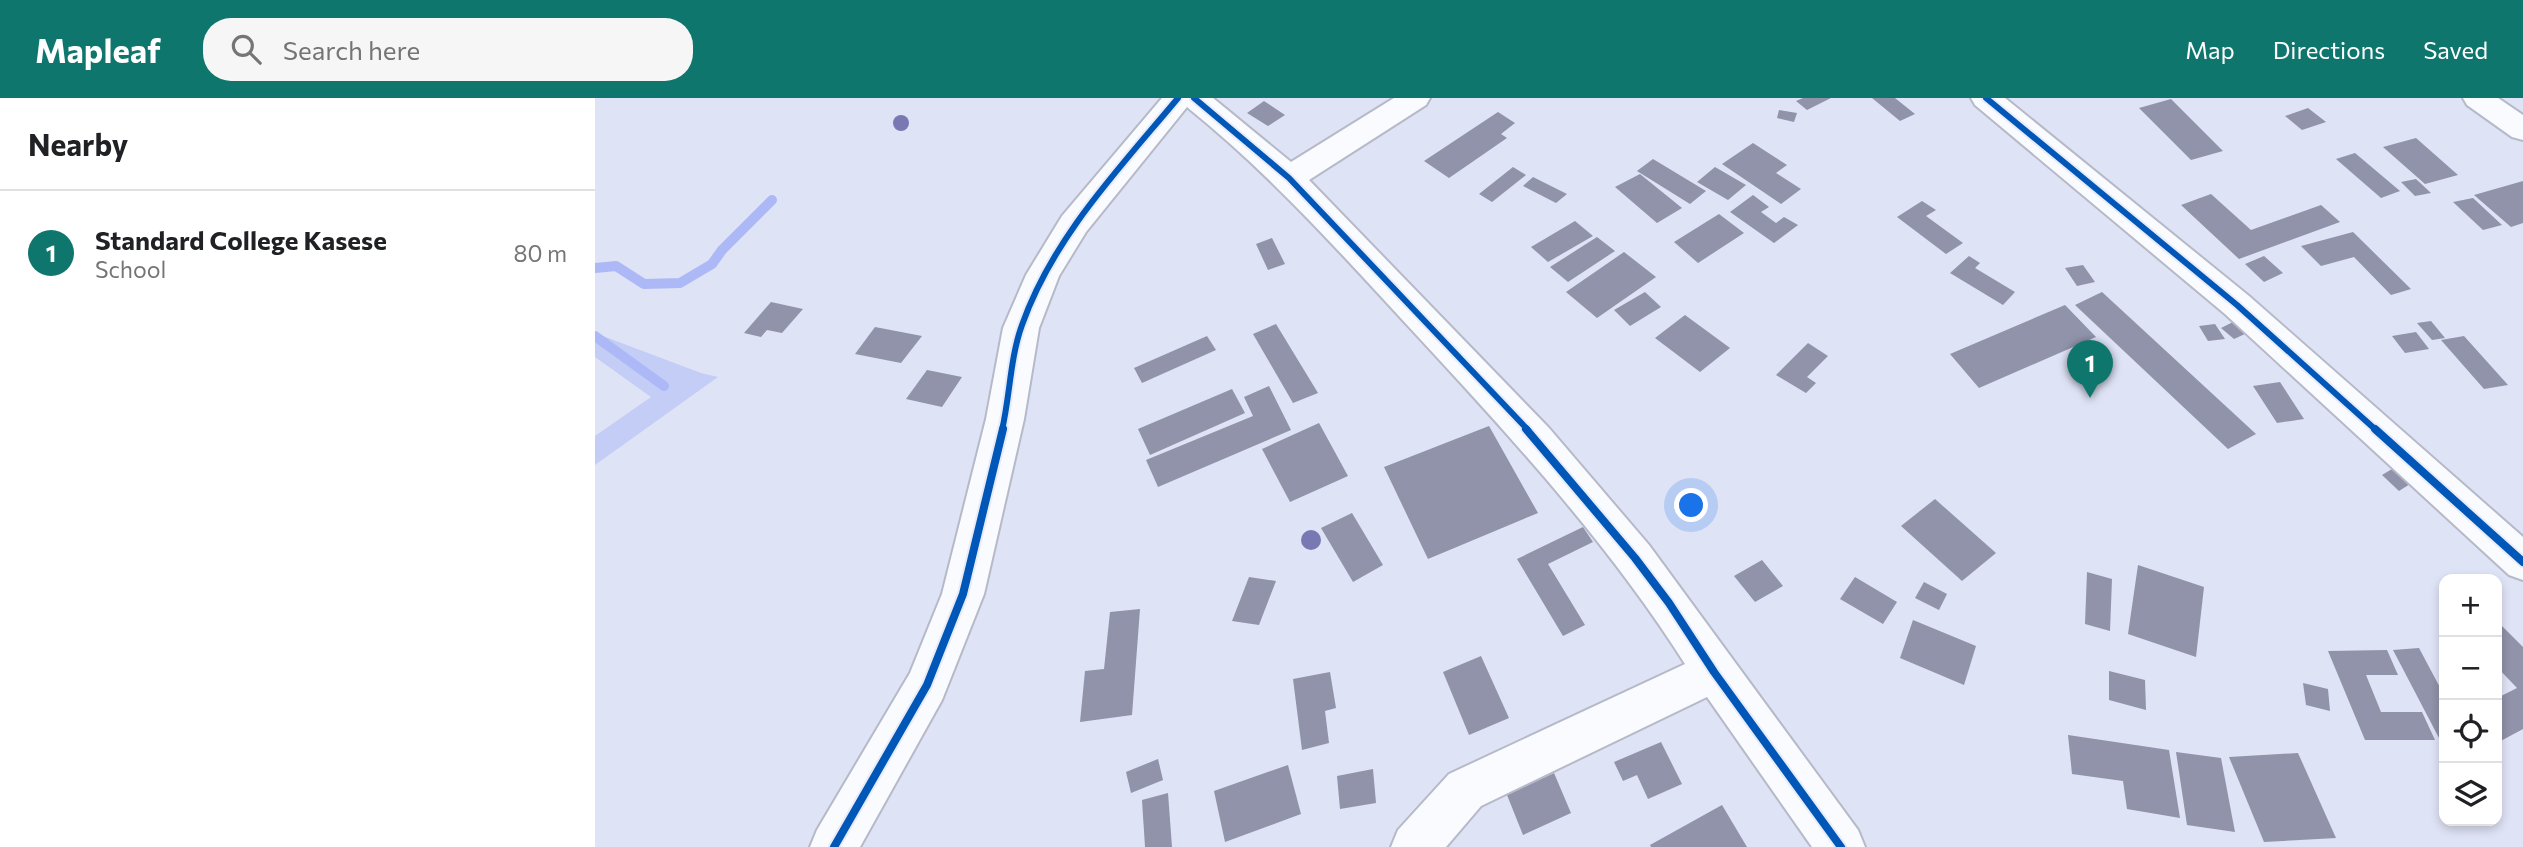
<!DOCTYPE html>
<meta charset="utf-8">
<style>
:root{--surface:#fff;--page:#f6f6f6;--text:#202124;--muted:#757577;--line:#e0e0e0;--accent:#0f766e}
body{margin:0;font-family:Commissioner,sans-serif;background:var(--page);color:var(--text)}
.controls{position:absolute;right:21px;bottom:21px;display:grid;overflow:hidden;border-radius:14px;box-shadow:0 4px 10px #0003}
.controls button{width:63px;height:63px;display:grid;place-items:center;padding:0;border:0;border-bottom:2px solid var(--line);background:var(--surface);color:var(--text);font:35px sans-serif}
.you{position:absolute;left:1097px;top:408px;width:24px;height:24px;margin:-18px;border:5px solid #fff;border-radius:50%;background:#1a73e8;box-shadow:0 0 0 10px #1a73e833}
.badge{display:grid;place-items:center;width:46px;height:46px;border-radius:50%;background:var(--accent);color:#fff;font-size:23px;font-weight:700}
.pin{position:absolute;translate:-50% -58px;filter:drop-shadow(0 2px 4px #0008)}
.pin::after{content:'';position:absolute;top:37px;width:24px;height:21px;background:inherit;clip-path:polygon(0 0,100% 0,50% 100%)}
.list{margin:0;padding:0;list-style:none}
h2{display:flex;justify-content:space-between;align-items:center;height:91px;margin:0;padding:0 28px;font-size:30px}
h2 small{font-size:23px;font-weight:400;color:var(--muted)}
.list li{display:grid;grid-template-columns:46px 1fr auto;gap:21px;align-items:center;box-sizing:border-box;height:126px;padding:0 28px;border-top:2px solid var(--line)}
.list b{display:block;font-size:26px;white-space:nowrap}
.list p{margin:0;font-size:23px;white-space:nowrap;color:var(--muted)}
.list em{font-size:23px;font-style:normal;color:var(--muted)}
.icon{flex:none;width:38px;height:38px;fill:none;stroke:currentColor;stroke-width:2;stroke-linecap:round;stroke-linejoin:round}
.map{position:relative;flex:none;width:1928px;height:749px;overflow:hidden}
header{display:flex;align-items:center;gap:42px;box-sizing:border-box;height:98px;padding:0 35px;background:var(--accent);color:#fff}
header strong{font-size:33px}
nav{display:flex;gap:38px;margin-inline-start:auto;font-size:24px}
.search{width:490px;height:63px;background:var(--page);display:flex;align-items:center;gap:18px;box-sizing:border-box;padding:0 24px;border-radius:28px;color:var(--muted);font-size:26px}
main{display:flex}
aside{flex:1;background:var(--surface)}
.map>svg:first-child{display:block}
</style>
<header>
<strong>Mapleaf</strong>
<div class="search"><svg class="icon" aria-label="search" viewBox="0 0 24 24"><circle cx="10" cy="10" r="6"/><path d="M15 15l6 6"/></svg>Search here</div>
<nav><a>Map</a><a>Directions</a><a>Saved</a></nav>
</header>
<main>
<aside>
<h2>Nearby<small></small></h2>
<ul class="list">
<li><span class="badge">1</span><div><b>Standard College Kasese</b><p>School</p></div><em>80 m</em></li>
</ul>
</aside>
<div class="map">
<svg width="1928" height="749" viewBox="0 0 1928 749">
<rect width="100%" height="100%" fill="#dfe3f6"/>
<path fill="#c4cdf6" d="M0,235L106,275L123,279L0,367V338L56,299L0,259Z"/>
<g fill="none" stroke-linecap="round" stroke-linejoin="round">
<g stroke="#adb9f7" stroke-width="10">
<path d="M0,170L21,168L49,186L85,185L117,166L127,152L177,102"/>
<path d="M0,238L69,288"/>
</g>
</g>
<g fill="#9093a9">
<path d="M1208,0H1236L1212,12L1201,3Z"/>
<path d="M1277,0H1300L1320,16L1305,23Z"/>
<path d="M1576,1L1628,53L1596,62L1544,10Z"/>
<path d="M669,3L690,17L673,28L652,15Z"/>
<path d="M1713,10L1731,24L1707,32L1690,18Z"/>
<path d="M1184,12L1202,15L1199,24L1182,20Z"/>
<path d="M903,14L920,25L906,36L912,40L854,80L829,63Z"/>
<path d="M1821,40L1863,77L1830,86L1788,49Z"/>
<path d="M1158,45L1192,67L1181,75L1206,91L1186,106L1127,66Z"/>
<path d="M1760,55L1805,93L1786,100L1741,61Z"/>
<path d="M1058,61L1111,93L1095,106L1042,73Z"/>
<path d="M918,69L931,77L897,104L884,96Z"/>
<path d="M1120,69L1151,87L1133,102L1102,84Z"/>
<path d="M1045,76L1087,110L1062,125L1020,89Z"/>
<path d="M938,79L972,96L961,105L928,88Z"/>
<path d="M1821,81L1836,95L1820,98L1806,84Z"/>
<path d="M1928,83V125L1916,129L1879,97Z"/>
<path d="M1616,96L1656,132L1726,107L1745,124L1644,161L1586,107Z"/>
<path d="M1158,97L1174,109L1166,114L1181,125L1189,119L1203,127L1179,145L1135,114Z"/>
<path d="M1878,100L1907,127L1888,132L1858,104Z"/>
<path d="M1327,103L1341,112L1331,118L1368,145L1351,156L1302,119Z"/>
<path d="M1124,116L1149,135L1103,165L1079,144Z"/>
<path d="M980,123L998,138L953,164L936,149Z"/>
<path d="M1758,134L1816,191L1796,197L1759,159L1726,168L1706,148Z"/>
<path d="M1002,139L1020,153L973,184L955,169Z"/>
<path d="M677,140L690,166L673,172L661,146Z"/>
<path d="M1029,154L1061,179L1002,220L971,194Z"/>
<path d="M1374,158L1385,165L1380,170L1420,194L1408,207L1355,175Z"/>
<path d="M1669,158L1688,175L1669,184L1650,166Z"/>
<path d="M1488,167L1500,184L1482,188L1470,170Z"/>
<path d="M1050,194L1066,209L1035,228L1019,212Z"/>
<path d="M1507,194L1661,336L1633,351L1480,207Z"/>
<path d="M176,204L208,211L187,235L172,232L166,239L149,235Z"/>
<path d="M1470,207L1501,239L1384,290L1355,256Z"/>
<path d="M1090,217L1135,250L1105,274L1060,240Z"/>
<path d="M1640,223L1652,235L1639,241L1626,230Z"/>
<path d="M1836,223L1850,240L1837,242L1822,225Z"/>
<path d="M681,226L723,295L698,305L658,236Z"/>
<path d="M1620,226L1630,241L1613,243L1604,228Z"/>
<path d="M280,229L327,238L306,265L260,256Z"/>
<path d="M1821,234L1834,251L1810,255L1797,238Z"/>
<path d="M612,238L621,252L547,285L539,270Z"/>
<path d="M1869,238L1913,287L1889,291L1846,242Z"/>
<path d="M1213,245L1233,258L1212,279L1221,285L1211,295L1181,277Z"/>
<path d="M332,272L367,279L347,309L311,301Z"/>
<path d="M1685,284L1709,321L1682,325L1658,288Z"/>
<path d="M674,288L696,332L563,389L551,362L658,318L649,299Z"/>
<path d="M637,291L650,315L555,357L543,331Z"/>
<path d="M724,325L753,378L695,404L667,351Z"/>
<path d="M894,328L943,415L833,461L789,369Z"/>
<path d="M1797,371L1815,386L1804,393L1787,377Z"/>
<path d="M1340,401L1401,455L1367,483L1306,428Z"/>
<path d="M757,415L788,467L758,484L726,430Z"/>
<path d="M988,429L998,444L953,466L990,527L968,538L922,461Z"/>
<path d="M1167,462L1188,488L1160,504L1139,478Z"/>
<path d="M1543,467L1609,489L1601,559L1533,536Z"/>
<path d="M1492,474L1517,481L1515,533L1490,526Z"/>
<path d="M654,479L681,483L664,527L637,523Z"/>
<path d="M1260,479L1302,504L1288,526L1245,501Z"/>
<path d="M1329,484L1352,496L1344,512L1320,500Z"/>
<path d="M545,511L537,617L485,624L490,573L509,571L515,514Z"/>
<path d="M1318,522L1381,548L1369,587L1305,560Z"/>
<path d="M1902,523L1928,549V631L1902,645V600L1922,590L1902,569Z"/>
<path d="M1824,550L1849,597V640H1844L1798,552Z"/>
<path d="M1792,552L1803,577H1771L1786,614H1827L1840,642H1770L1733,553Z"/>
<path d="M886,558L914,620L874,637L848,574Z"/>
<path d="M1514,573L1550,582L1551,612L1514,602Z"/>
<path d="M735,574L741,610L730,613L734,645L707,652L698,581Z"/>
<path d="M1708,585L1733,591L1735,613L1711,607Z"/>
<path d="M1473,637L1574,652L1585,720L1532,711L1528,683L1477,676Z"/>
<path d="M1066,644L1087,686L1053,701L1042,677L1028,683L1019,664Z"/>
<path d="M1581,654L1626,660L1640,734L1592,727Z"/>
<path d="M1703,655L1741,740L1669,744L1634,659Z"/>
<path d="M563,661L568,682L536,695L531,674Z"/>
<path d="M693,667L706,716L630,744L619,693Z"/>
<path d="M778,671L781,705L745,711L742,678Z"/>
<path d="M959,675L976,715L928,737L912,697Z"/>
<path d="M573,695L577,749H550L547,702Z"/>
<path d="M1127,707L1152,749H1056L1055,747Z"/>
</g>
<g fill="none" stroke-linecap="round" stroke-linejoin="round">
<defs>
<g id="minor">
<path d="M567,0H618L696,64L799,0H835L831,7L714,82L954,330L1054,447L1263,732L1270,749H1217L1112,599L886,708L851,749H796L803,732L854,676L1090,566C1012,443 913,336 814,229C742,151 675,76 592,9L491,134L464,178L444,230L429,321L389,496L347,602L265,749H215L222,732L315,575L347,496L391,321L408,230L431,177L467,118Z"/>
<path d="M1376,0H1410L1654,198L1928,439V482L1914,477L1630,216L1380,7Z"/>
<path d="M1868,0H1903L1928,17V42L1917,39L1872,7Z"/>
</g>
</defs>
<use href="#minor" stroke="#b6b9c7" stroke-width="4"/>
<use href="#minor" fill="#fafbfe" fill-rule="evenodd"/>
<defs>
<g id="cycleway-far1">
<path d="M599,0L694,80L933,332"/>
<path d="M1391,0L1642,207L1781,332"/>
<path d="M407,332C415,298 415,260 427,227C458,139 524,71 583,0"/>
</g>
<g id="cycleway">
<path d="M931,331L1040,460L1074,505L1119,574L1246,749"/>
<path d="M1780,331L1928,464"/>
<path d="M239,749L332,587L368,496L408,331"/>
</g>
</defs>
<use href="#cycleway-far1" stroke="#e8ecf9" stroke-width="10"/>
<use href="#cycleway" stroke="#e8ecf9" stroke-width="12"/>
<use href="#cycleway-far1" stroke="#0057b8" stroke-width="6"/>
<use href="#cycleway" stroke="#0057b8" stroke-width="8"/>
</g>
<g fill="#7879b3">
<circle cx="306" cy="25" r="8"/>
<circle cx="716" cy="442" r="10"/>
</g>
</svg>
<div class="controls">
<button>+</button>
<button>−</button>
<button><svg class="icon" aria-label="locate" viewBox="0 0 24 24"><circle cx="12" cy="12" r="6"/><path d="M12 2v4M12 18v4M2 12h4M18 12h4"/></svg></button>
<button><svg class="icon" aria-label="layers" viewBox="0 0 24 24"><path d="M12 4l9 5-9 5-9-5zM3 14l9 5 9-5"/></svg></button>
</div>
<div class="you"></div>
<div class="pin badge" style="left:1495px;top:300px">1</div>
</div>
</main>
